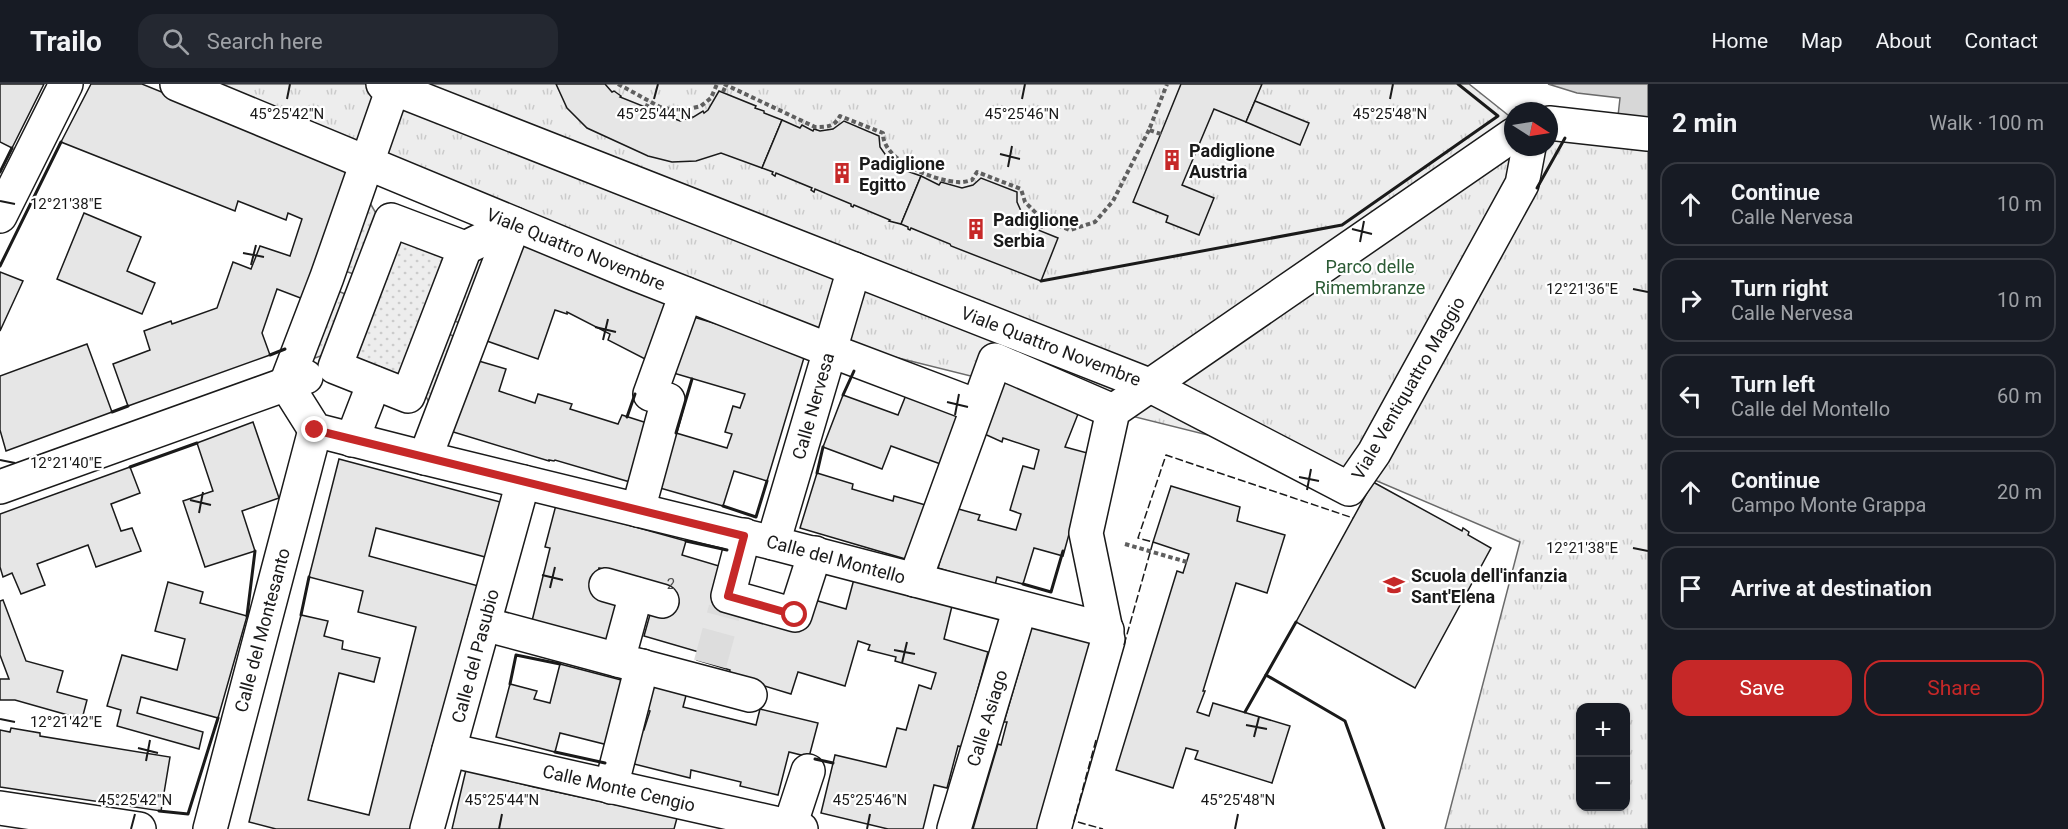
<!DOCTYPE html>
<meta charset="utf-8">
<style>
:root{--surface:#171b24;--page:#242831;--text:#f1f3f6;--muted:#9ea1a6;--line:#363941;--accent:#c62828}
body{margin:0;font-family:Roboto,sans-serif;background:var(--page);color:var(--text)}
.controls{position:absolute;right:18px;bottom:18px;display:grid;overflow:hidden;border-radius:12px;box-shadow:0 2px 4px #0004}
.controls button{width:54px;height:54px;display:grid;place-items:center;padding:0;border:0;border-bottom:2px solid var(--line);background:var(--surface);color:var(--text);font:30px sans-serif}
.compass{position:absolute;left:1504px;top:18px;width:54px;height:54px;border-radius:50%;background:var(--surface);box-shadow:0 2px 4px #0004;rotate:102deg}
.stop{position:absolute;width:18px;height:18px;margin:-14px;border:4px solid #c62828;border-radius:50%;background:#fff}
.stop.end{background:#c62828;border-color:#fff;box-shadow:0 2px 6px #0008}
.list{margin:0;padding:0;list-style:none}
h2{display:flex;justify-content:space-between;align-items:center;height:78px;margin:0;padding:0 24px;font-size:26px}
h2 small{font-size:20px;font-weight:400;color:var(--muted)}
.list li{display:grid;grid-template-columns:39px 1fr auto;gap:18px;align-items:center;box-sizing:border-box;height:84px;margin:0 12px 12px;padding:0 12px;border:2px solid var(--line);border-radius:18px}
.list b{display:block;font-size:22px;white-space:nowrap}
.list p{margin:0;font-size:20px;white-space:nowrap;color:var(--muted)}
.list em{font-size:20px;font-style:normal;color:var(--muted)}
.actions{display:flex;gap:12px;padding:18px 24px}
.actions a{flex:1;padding:14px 0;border:2px solid var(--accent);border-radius:18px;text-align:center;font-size:21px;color:var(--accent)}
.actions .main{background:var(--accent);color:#fff}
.icon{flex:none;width:33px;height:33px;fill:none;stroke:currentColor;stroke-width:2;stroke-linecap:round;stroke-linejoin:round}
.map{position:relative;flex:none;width:1648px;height:745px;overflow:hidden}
header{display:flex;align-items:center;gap:36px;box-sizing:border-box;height:84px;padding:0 30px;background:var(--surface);border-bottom:2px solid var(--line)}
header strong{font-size:28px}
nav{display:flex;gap:33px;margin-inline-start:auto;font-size:21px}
.search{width:420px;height:54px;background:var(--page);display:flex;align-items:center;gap:15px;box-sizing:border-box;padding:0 21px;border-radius:18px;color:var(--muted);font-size:22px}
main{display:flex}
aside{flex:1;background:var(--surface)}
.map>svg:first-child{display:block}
</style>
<header>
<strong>Trailo</strong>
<div class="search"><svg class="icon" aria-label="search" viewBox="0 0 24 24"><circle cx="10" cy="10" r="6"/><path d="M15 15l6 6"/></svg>Search here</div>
<nav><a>Home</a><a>Map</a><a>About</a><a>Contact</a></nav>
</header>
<main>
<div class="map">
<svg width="1648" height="745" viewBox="0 0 1648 745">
<defs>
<pattern id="grass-dots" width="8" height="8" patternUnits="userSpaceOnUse" patternTransform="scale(1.5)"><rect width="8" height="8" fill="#ededed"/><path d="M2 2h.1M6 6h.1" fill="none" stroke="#cbcbcb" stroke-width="1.8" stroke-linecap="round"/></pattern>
<pattern id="park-tufts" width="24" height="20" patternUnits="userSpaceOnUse" patternTransform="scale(1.5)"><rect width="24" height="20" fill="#ededed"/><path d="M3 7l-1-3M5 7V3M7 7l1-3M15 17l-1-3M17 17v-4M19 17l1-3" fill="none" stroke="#cbcbcb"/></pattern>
</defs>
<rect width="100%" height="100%" fill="#fff"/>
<g fill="url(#grass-dots)" stroke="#6a6a6a" stroke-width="1.5">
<path d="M370,119L384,143L365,194L345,187Z"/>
<path d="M393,142L458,168L407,306L340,281Z"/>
<path d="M488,164L460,239L441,232L463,173Z"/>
<path d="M338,207L357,215L338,266L312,275Z"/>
<path d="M436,245L456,253L430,320L417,296Z"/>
</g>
<path fill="url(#park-tufts)" stroke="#6a6a6a" stroke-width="1.5" fill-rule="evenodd" d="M214,0H1469L1513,35V63H1549V52L1648,65V745H1445L1520,458L1356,388L814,253ZM1580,624H1626V722H1580Z"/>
<path fill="#d7d7d7" stroke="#6a6a6a" stroke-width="1.5" d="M1548,0H1648V36L1618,32L1620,14L1577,9Z"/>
<g fill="#e6e6e6" stroke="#1a1a1a" stroke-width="1.5">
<path d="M0,0H44L12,64L0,58Z"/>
<path d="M91,0H142L355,87L311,218L277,205L262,249L270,271L128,322L113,280L150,266L144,247L171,237L172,240L217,224L233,178L251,185L260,162L290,172L302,135L288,129L286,136L238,117L235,127L61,58Z"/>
<path d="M556,0H605L612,8L614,7L621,12L620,13L680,37L692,33V34L703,27L704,29L708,26L719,7L756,22L755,24L764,27V29L782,36L762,84L721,69L696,77L672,78L648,72L587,44L567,24Z"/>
<path d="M1181,0H1262L1246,38L1214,25L1182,101L1214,114L1199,151L1166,138L1168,132L1133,118Z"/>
<path d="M1255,17L1309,39L1300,61L1246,38Z"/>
<path d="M782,36L800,44L802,41L813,47L814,45L820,47L833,45L844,37L879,52L880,63L887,73L897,78L896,80L905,84L904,86L921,92L901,140L889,137L890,136L854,121L853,123L851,122V120L815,105L814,108L811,106L812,104L776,89L775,92L772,90L773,88L762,84Z"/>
<path d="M921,92L939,101L941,98L962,104L973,101L981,94L1017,108V118L1021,127L1035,135L1034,137L1044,140L1042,144L1040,143L1038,146L1058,154L1041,197L951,162L950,160L911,144L910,146L908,145V143L901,140Z"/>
<path d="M84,129L141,153L127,187L155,199L142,230L57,195Z"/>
<path d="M519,158L674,222L647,276L608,256L610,250L567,228V230L555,226L538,275L484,256Z"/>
<path d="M0,188L23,197L0,247Z"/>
<path d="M687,231L806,267L767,397L734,387L723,422L660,404L676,349L727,364L732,350L725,348L733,322L740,324L745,310L670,288Z"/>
<path d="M87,260L112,328L6,367L0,346V292Z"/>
<path d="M472,275L506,285L499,307L535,319L538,310L572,320L570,325L618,340L622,331L647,339L630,398L555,376L554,377L549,376V377L450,347Z"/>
<path d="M1002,288L1080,325L1065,363L1091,370L1063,472L1034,464L1023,500L997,493L995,501L938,484L955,424L980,431L978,436L1016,446L1021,430L1010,426L1023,382L1034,385L1039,366L1003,354L1002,358L978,347Z"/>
<path d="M908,306L967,328L946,382L891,362L882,385L823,363L843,311L898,331Z"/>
<path d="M253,338L279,414L242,427L255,467L205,483L183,417L213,407L197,359Z"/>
<path d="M339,375L504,419L489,474L376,444L369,472L482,503L422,745H276L249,738L301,531L328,537L324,552L343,557L342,565L380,574L374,598L339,589L308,716L369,731L416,543L358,528L363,507L309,493Z"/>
<path d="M130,383L140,409L111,420L121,447L132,444L141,467L96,483L88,461L37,480L45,501L21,510L12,489L3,493L0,483V430Z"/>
<path d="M817,389L853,400L852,405L893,417L894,412L929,422L909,476L800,444Z"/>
<path d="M1373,398L1462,447L1463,444L1469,448L1468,451L1491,464L1415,604L1296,538Z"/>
<path d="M1171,402L1240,423L1237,437L1285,451L1267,509L1236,499L1203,607H1205L1197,628L1209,632L1213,619L1290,642L1272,699L1195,675L1198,667L1186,664L1173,704L1116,686L1177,487L1183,489L1189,470L1153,458Z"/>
<path d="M556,421L686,457L682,471L729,485L719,523L802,546L811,515L846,525L854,495L952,522L944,555L988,568L962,663L958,662L947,704L934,701L923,745H888L821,729L835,671L886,683L897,644L906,646L919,601L931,605L936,589L895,577L896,573L868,566L870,561L858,557L845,602L798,588L791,610L758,600L728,595L730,586L697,576L699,568L644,552L653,520L636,494L599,484L592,510L597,515L617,520L606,561L531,541L550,464L545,463Z"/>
<path d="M168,498L203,508L200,519L247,532L218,634L141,613L137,629L203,648L199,665L117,642L121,626L107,622L122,571L177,586L185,555L155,547Z"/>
<path d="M3,516L26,577L63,587L57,608L87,616L82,635L15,616H0V595H9L0,571V517Z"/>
<path d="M1032,542L1094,559L1040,745H973L998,660L1001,661L1007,638H1004Z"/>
<path d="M560,580L625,597L608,661L560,649L555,668L496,653L510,600L537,607L534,615L550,619Z"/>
<path d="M651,595L688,604L683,623L756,641L760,625L818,639L809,673L789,668L778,711L740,702L741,698L691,686L690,694L630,679L638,645L644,646L650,627L643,625Z"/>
<path d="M11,644L40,649V652L170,673L161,727L0,703V646L10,648Z"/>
<path d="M466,686L534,703L677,734L674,745H452Z"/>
</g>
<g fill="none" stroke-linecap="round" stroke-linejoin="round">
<path stroke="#ddd" stroke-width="33" stroke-dasharray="33 16" stroke-linecap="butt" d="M710,580L725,525"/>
<defs>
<g id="minor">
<path d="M177,0L633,189L829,266L977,322"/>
<path d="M383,0L1149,301L1349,405L1374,369L1522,100L1529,63"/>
<path d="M393,4L327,193L286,300L315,346L425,374L514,140"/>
<path d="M1549,39L1648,50"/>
<path d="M0,132L66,0"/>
<path d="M465,164L391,136L335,283L408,312L465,164L514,140"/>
<path d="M352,356L374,299"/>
<path d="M425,374L773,459L1107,546"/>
<path d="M0,403L306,293"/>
<path d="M638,426L668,316L650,310L686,210"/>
<path d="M744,451L728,512L795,531L815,469"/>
<path d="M773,459L854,185"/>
<path d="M915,496L995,276L1113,327"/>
<path d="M606,501L662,517"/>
<path d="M636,510L618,576L750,611"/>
<path d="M484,540L618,576"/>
<path d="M449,666L801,745"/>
<path d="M611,703L642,582"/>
<path d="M0,724L139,745"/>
<path d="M210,745L315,346"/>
<path d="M427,745L523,398"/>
<path d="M789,745L808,687"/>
<path d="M954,745L1020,524"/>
<path d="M1054,745L1108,556L1086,449L1113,327L1513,51"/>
</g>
</defs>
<use href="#minor" stroke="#1a1a1a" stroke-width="36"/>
<g stroke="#5f5f5f" stroke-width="4" stroke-dasharray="4.5 3" stroke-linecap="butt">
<path d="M618,0L660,23L681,27L701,22L711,14L717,0"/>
<path d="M724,0L815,43C828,43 834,43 840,32L883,49C882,77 935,97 958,98C962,99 968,97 972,96L977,88L1021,105L1025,118L1042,135L1070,146L1095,138L1113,117L1149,46"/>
<path d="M723,8L726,1"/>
<path d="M646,24L649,17"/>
<path d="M1161,50L1149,46L1167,0"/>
<path d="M1125,460L1187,478"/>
</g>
<use href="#minor" stroke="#fff" stroke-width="33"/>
<g stroke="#1a1a1a" stroke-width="1.5" stroke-dasharray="8 3" stroke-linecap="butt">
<path d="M1124,561L1153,458L1138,454L1166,371L1353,434"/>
<path d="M1096,656L1074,737L1103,745"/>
</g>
<g stroke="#1a1a1a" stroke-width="3">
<path d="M0,88L12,64"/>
<path d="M1537,104L1565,54"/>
<path d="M0,182L61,58"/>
<path d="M1041,197L1342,141L1498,32L1458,0"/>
<path d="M270,271L285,265"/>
<path d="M843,311L854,287"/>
<path d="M112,328L128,322"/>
<path d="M627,333L635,310"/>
<path d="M676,349L692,295"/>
<path d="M130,383L197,359"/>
<path d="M817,389L823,363"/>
<path d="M723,422L756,433L767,397"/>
<path d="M686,457L727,466"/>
<path d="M1023,500L1051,508L1063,467"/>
<path d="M301,531L309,493"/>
<path d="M247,532L255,467"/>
<path d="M1266,591L1345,637L1384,745"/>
<path d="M510,600L516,571L560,580"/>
<path d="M1245,628L1296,538"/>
<path d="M555,668L605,679"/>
<path d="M815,675L833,679"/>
<path d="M159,727L188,730L218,634"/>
</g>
</g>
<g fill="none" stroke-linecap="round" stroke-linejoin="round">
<path stroke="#c62828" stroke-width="8" d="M315,346L744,452L728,512L795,531"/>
</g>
<path fill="none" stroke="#1a1a1a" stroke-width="2" d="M287,15L290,0M654,15L658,0M1022,15L1025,0M1390,15L1393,0M1000,70L1020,75M1008,83L1012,62M0,117L15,120M1352,145L1372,150M1360,158L1364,137M243,169L264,173M251,181L256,161M1633,205L1648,208M595,243L616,248M603,256L608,235M947,318L968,323M955,331L959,310M0,376L15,379M1299,393L1319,397M1307,406L1311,385M190,416L211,421M199,429L203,408M1633,464L1648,467M542,491L563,496M550,504L555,483M894,566L915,570M902,579L907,558M0,635L15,638M1246,641L1267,645M1254,653L1259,633M138,664L158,669M146,677L150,656M131,745L135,730M499,745L502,730M867,745L870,730M1235,745L1238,730"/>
<defs>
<symbol id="building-bare" viewBox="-9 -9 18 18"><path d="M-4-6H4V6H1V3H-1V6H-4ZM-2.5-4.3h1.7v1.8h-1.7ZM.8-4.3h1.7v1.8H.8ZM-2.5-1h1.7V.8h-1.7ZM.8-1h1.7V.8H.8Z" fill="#c62828" stroke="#fff" stroke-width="2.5" paint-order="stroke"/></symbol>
<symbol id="school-bare" viewBox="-9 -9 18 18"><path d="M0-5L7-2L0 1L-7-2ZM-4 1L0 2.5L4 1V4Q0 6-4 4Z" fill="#c62828" stroke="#fff" stroke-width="2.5" paint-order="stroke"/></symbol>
</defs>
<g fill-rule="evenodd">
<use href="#building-bare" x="1157" y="61" width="30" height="30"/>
<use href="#building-bare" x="827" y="74" width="30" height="30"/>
<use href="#building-bare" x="961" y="130" width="30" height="30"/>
<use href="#school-bare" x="1379" y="486" width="30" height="30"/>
</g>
<g text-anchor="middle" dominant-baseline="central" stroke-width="4.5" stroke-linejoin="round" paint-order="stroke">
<g font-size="15" fill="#4d4d4d">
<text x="671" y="500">2</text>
</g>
<g font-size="18" font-weight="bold" fill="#1a1a1a" stroke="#fff" text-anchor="start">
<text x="1189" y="66">Padiglione<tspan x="1189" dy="21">Austria</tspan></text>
<text x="859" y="79">Padiglione<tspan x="859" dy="21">Egitto</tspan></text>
<text x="993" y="135">Padiglione<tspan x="993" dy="21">Serbia</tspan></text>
<text x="1411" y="491">Scuola dell'infanzia<tspan x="1411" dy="21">Sant'Elena</tspan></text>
</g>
<g font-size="18" fill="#1a1a1a" stroke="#fff">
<text transform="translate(576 165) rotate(22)">Viale Quattro Novembre</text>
<text transform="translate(1051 262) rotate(21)">Viale Quattro Novembre</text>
<text transform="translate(1408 304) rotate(-60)">Viale Ventiquattro Maggio</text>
<text transform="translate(813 322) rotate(-74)">Calle Nervesa</text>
<text transform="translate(836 475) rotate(15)">Calle del Montello</text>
<text transform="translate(262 546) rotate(-75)">Calle del Montesanto</text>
<text transform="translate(475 572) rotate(-75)">Calle del Pasubio</text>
<text transform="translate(987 634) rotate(-73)">Calle Asiago</text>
<text transform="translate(619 704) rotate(13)">Calle Monte Cengio</text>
</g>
<g font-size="18" fill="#2b5a34" stroke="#fff">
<text x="1370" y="182">Parco delle<tspan x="1370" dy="21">Rimembranze</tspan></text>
</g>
</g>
<g font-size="15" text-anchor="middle" fill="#1a1a1a" stroke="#fff" stroke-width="4.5" stroke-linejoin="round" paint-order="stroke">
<text x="287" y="35">45°25'42"N</text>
<text x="654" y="35">45°25'44"N</text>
<text x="1022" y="35">45°25'46"N</text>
<text x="1390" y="35">45°25'48"N</text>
<text x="66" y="125">12°21'38"E</text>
<text x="1582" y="210">12°21'36"E</text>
<text x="66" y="384">12°21'40"E</text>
<text x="1582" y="469">12°21'38"E</text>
<text x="66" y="643">12°21'42"E</text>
<text x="135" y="721">45°25'42"N</text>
<text x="502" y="721">45°25'44"N</text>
<text x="870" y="721">45°25'46"N</text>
<text x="1238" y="721">45°25'48"N</text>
</g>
</svg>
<div class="controls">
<button>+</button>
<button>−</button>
</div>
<svg class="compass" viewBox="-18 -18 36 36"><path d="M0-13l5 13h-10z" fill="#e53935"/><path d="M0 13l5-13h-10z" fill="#9ea1a6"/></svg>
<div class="stop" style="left:795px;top:531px"></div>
<div class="stop end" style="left:315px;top:346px"></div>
</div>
<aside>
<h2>2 min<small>Walk · 100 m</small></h2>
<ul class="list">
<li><svg class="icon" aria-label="ahead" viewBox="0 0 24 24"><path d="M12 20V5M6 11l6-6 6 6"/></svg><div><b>Continue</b><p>Calle Nervesa</p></div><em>10 m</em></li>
<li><svg class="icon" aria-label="right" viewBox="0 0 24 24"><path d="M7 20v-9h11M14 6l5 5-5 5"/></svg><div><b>Turn right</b><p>Calle Nervesa</p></div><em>10 m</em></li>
<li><svg class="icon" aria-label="left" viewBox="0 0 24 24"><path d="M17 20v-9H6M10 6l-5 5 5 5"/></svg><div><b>Turn left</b><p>Calle del Montello</p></div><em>60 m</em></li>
<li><svg class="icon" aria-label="ahead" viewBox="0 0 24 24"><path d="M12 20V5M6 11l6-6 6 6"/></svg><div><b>Continue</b><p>Campo Monte Grappa</p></div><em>20 m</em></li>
<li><svg class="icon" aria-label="arrive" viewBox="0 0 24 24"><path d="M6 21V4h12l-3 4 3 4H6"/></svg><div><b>Arrive at destination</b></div></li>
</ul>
<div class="actions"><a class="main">Save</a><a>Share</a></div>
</aside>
</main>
